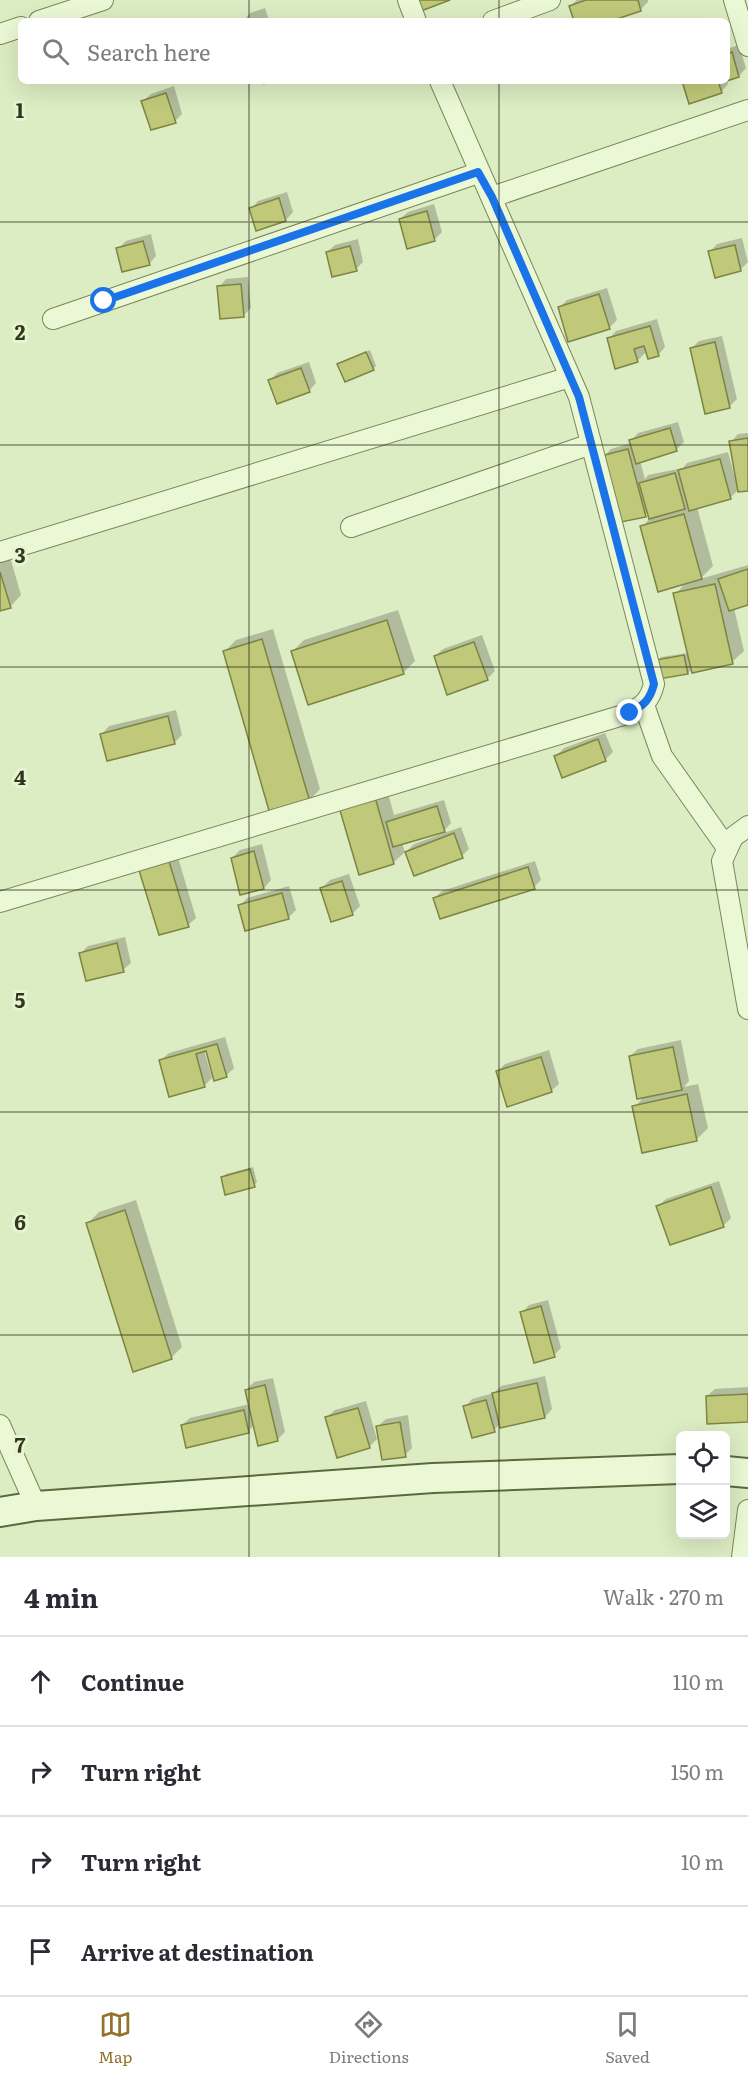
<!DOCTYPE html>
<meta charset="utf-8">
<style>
:root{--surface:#fff;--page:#f2f2f3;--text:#2b2b33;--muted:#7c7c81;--line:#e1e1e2;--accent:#93732c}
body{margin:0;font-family:Literata,serif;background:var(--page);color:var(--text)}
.controls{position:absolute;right:18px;bottom:18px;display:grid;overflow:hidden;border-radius:9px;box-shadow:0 6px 24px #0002}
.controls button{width:54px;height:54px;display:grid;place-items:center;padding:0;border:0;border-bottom:2px solid var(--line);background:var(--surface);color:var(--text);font:30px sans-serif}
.stop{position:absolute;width:18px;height:18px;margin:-14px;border:4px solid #1a73e8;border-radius:50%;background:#fff}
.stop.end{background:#1a73e8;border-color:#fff;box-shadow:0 2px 6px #0008}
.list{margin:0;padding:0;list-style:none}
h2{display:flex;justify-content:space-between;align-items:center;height:78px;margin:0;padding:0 24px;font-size:26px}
h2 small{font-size:20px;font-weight:400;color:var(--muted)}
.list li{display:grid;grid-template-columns:39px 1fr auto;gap:18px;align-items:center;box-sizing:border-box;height:90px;padding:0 24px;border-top:2px solid var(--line)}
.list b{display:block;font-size:22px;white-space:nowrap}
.list em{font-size:20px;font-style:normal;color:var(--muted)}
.icon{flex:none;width:33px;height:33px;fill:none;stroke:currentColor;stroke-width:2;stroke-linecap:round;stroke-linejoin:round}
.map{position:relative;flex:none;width:748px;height:1557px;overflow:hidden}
.search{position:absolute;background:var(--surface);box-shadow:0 6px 24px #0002;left:18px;right:18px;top:18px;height:66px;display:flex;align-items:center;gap:15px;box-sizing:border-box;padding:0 21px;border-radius:9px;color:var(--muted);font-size:22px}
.sheet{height:438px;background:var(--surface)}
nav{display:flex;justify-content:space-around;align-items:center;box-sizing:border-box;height:84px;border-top:2px solid var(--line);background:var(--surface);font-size:16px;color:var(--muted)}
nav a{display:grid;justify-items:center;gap:3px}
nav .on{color:var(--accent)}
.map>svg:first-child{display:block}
</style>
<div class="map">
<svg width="748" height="1557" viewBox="0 0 748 1557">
<rect width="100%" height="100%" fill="#dcecc3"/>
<g fill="#0003">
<path d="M577,0H648V2L641,9L606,21H575L570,6Z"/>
<path d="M265,8L269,21H243L250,13Z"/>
<path d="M739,45L746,68L739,76L727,79V49Z"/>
<path d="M727,80L728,84L721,92L683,81Z"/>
<path d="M262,81H275L263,85Z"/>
<path d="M174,86L182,114L175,121L143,101L151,94Z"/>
<path d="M287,192L293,212L286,220L257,229L251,209L258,201Z"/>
<path d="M434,204L442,232L435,239L400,219L408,212Z"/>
<path d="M151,234L156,256L149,264L118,249L126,241Z"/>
<path d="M742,238L748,262L740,270L710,252L717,244Z"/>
<path d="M358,239L363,262L356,269L327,252L335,245Z"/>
<path d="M248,277L251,308L243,316L219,287L226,279Z"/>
<path d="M607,288L617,320L609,328L560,307L567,300Z"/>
<path d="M657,319L665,347L658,355L647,351L637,361L609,339L616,331Z"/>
<path d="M722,336L737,399L729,407L691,349L699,341Z"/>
<path d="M370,350L376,366L373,369L339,365Z"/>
<path d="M309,362L316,383L309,391L270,381L277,373Z"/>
<path d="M678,422L684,442L676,450L640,461L645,479L648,475L683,468L687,463L728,452L735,478L737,477L731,442L738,434L748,433V489L737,491L730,498L697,507L713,566L700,579L748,565V603L734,608L744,651L732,662L692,669L688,673L657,661L661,657L688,653L675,594L687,582L642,527L650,518L648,512L645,515L603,457L611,449L631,443V441L638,433Z"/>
<path d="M8,550L21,595L10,607L0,610V553Z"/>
<path d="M398,610L415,661L403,673L292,652L304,640Z"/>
<path d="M273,629L320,789L309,801L225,651L236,640Z"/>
<path d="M482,635L495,671L487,679L435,656L443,649Z"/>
<path d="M176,710L182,735L174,743L102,734L109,726Z"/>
<path d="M605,733L613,752L605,760L556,756L564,748Z"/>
<path d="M386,786L394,815L444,800L451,823L442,833L402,843L405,852L393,863L341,808Z"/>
<path d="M461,827L469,849L462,856L406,852L414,844Z"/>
<path d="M262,844L271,880L264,888L232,858L240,850Z"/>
<path d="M176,851L196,918L188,925L140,867Z"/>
<path d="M535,861L541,880L534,887L435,898L442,891Z"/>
<path d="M349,874L360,906L352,914L322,888L330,880Z"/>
<path d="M289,886L296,910L288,918L240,906L247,898Z"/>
<path d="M125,937L131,963L123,970L81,953L88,946Z"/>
<path d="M225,1037L234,1068L226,1076L207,1049L204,1050L212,1078L204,1086L161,1060L169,1053Z"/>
<path d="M681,1040L689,1081L684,1087L698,1084L708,1128L696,1140L634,1107L644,1097L630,1056L638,1049Z"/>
<path d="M549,1050L559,1084L551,1091L497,1072L505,1064Z"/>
<path d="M253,1167L257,1182L254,1186L222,1178L226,1174Z"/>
<path d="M719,1181L731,1218L723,1226L658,1206L666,1199Z"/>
<path d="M136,1200L182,1347L171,1358L88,1223L99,1212Z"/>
<path d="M548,1300L561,1348L554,1355L522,1313L529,1305Z"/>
<path d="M545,1376L552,1409L545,1417L500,1424L494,1430L465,1407L472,1399L494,1393L501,1386Z"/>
<path d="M273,1378L285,1432L277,1440L254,1425L248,1432L182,1425L190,1418L250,1404L246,1390L254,1382Z"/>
<path d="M748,1387V1421L707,1396L715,1389Z"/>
<path d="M366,1401L377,1439L369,1447L327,1417L335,1410Z"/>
<path d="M408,1415L412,1448L405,1455L378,1426L386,1419Z"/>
</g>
<g fill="#c0c979" stroke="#7e8441" stroke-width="1.5">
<path d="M417,0H450L421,11Z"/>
<path d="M586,0H638L641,11L611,21H574L569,6Z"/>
<path d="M732,52L739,77L727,81V54Z"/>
<path d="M682,81H727L719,84L722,93L689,104Z"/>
<path d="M166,93L176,123L151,130L141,101Z"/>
<path d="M279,198L286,221L256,231L249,208Z"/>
<path d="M427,211L435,241L407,249L399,219Z"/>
<path d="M143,241L150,265L122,272L116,248Z"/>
<path d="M735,245L741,271L715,278L708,251Z"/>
<path d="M350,246L357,271L332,277L326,252Z"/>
<path d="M241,284L244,317L220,319L217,286Z"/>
<path d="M599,294L610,329L568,342L558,307Z"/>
<path d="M650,326L659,356L648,359L644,346L634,349L638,362L615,369L607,338Z"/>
<path d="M715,342L730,408L705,414L690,348Z"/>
<path d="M366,352L374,370L345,382L337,364Z"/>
<path d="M301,368L310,392L277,404L268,380Z"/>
<path d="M670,428L677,451L636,464L629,440Z"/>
<path d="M748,438V491L738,492L729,441Z"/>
<path d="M628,449L646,517L621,522L601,456Z"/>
<path d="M720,459L731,499L689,511L678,470Z"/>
<path d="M675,473L685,509L649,519L639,483Z"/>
<path d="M684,514L702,579L658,592L640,526Z"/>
<path d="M748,569V605L729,611L718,579Z"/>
<path d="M0,572L11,608L0,611Z"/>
<path d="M715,584L733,664L692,673L673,593Z"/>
<path d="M387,620L404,674L308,705L291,651Z"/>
<path d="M262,639L310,802L270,814L223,651Z"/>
<path d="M474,642L488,680L447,695L434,656Z"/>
<path d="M684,655L688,674L659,679L656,660Z"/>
<path d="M168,716L175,744L107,761L100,734Z"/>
<path d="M598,739L606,761L562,778L554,756Z"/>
<path d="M375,797L394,864L359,875L339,807Z"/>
<path d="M437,806L445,832L393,847L386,822Z"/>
<path d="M454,833L463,858L414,876L405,852Z"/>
<path d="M254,851L264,889L240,895L231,858Z"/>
<path d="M168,858L189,927L159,935L138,867Z"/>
<path d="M528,867L535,889L440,919L433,898Z"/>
<path d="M342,881L353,915L331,922L320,888Z"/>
<path d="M282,893L289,919L245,931L238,905Z"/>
<path d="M117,943L124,972L86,981L79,953Z"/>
<path d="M217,1044L227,1077L214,1081L206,1051L196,1054L205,1087L169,1097L159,1060Z"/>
<path d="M673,1047L682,1090L637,1099L629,1056Z"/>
<path d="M541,1057L552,1092L507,1107L496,1071Z"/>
<path d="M687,1094L697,1141L642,1153L632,1106Z"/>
<path d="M250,1169L255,1187L225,1195L221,1177Z"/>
<path d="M711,1187L724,1227L670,1245L656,1206Z"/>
<path d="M125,1210L172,1359L133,1372L86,1223Z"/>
<path d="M541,1306L555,1357L534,1363L520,1312Z"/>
<path d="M537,1383L545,1418L500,1428L492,1393Z"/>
<path d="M265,1385L278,1441L258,1446L245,1390Z"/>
<path d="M748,1394V1422L707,1424L706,1396Z"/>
<path d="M486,1400L495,1432L472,1438L463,1406Z"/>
<path d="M358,1408L370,1448L337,1458L325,1417Z"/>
<path d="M244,1410L249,1433L186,1448L181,1425Z"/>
<path d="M400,1422L406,1457L382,1460L376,1426Z"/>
</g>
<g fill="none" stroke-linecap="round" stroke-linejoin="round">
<defs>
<g id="street">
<path d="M408,0L416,21"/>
<path d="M734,0L748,46"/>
<path d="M39,21L103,0"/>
<path d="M493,21L550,0"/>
<path d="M0,34L21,27"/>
<path d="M492,197L748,110"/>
<path d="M53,319L478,173"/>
<path d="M351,527L591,444"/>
<path d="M0,552L570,377"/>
<path d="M644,705L662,756L727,848"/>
<path d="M748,826L733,837L722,861L748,1009"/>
<path d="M0,902L630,713C644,705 650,700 654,684L579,397L440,81"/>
<path d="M0,1425L36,1506"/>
<path d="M742,1557L748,1510"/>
</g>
<g id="secondary">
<path d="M726,1471L748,1473"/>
<path d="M0,1512L36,1506L433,1478L680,1469"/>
</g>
</defs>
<use href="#street" stroke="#7c865a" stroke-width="22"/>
<use href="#secondary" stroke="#5f683d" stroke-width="32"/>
<use href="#street" stroke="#eaf8d5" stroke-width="20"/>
<use href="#secondary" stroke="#eaf8d5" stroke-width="28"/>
</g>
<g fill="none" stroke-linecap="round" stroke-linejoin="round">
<path stroke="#1a73e8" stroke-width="8" d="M104,301L478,172L492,197L579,397L654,684C650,700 644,705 630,713"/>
</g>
<path fill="none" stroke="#32361e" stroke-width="1.5" stroke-opacity="0.55" d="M249,0V21M499,0V21M249,81V1557M499,81V1557M0,222H748M0,445H748M0,667H748M0,890H748M0,1112H748M0,1335H748"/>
<g font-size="20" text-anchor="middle" font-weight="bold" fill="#32361e" stroke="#e6f4d2" stroke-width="6" stroke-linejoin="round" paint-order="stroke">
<text x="20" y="118">1</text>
<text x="20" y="340">2</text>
<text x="20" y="563">3</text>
<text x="20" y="785">4</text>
<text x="20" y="1008">5</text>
<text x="20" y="1230">6</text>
<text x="20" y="1453">7</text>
</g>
</svg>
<div class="controls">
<button><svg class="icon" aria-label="locate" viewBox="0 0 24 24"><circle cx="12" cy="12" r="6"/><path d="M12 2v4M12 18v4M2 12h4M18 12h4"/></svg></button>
<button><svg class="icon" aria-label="layers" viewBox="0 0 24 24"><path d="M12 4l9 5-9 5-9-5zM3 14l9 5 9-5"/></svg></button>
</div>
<div class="stop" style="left:104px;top:301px"></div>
<div class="stop end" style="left:630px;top:713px"></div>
<div class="search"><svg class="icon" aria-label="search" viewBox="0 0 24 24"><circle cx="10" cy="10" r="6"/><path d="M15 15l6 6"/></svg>Search here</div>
</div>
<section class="sheet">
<h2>4 min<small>Walk · 270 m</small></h2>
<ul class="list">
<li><svg class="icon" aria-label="ahead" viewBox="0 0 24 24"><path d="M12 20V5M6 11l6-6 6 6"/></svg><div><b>Continue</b></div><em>110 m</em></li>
<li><svg class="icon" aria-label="right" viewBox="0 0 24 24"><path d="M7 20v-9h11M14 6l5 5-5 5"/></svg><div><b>Turn right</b></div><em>150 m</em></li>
<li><svg class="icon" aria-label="right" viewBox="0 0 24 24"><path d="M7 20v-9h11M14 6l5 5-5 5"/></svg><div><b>Turn right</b></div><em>10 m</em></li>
<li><svg class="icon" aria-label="arrive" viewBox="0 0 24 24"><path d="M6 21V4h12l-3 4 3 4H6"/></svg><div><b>Arrive at destination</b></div></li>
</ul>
</section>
<nav>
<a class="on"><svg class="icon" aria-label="map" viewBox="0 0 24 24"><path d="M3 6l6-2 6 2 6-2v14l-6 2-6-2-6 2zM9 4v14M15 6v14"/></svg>Map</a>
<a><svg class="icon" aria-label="directions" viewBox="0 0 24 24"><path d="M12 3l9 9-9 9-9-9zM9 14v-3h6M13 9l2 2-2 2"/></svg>Directions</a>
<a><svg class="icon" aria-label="saved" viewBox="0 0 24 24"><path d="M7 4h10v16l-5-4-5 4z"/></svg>Saved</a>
</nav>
